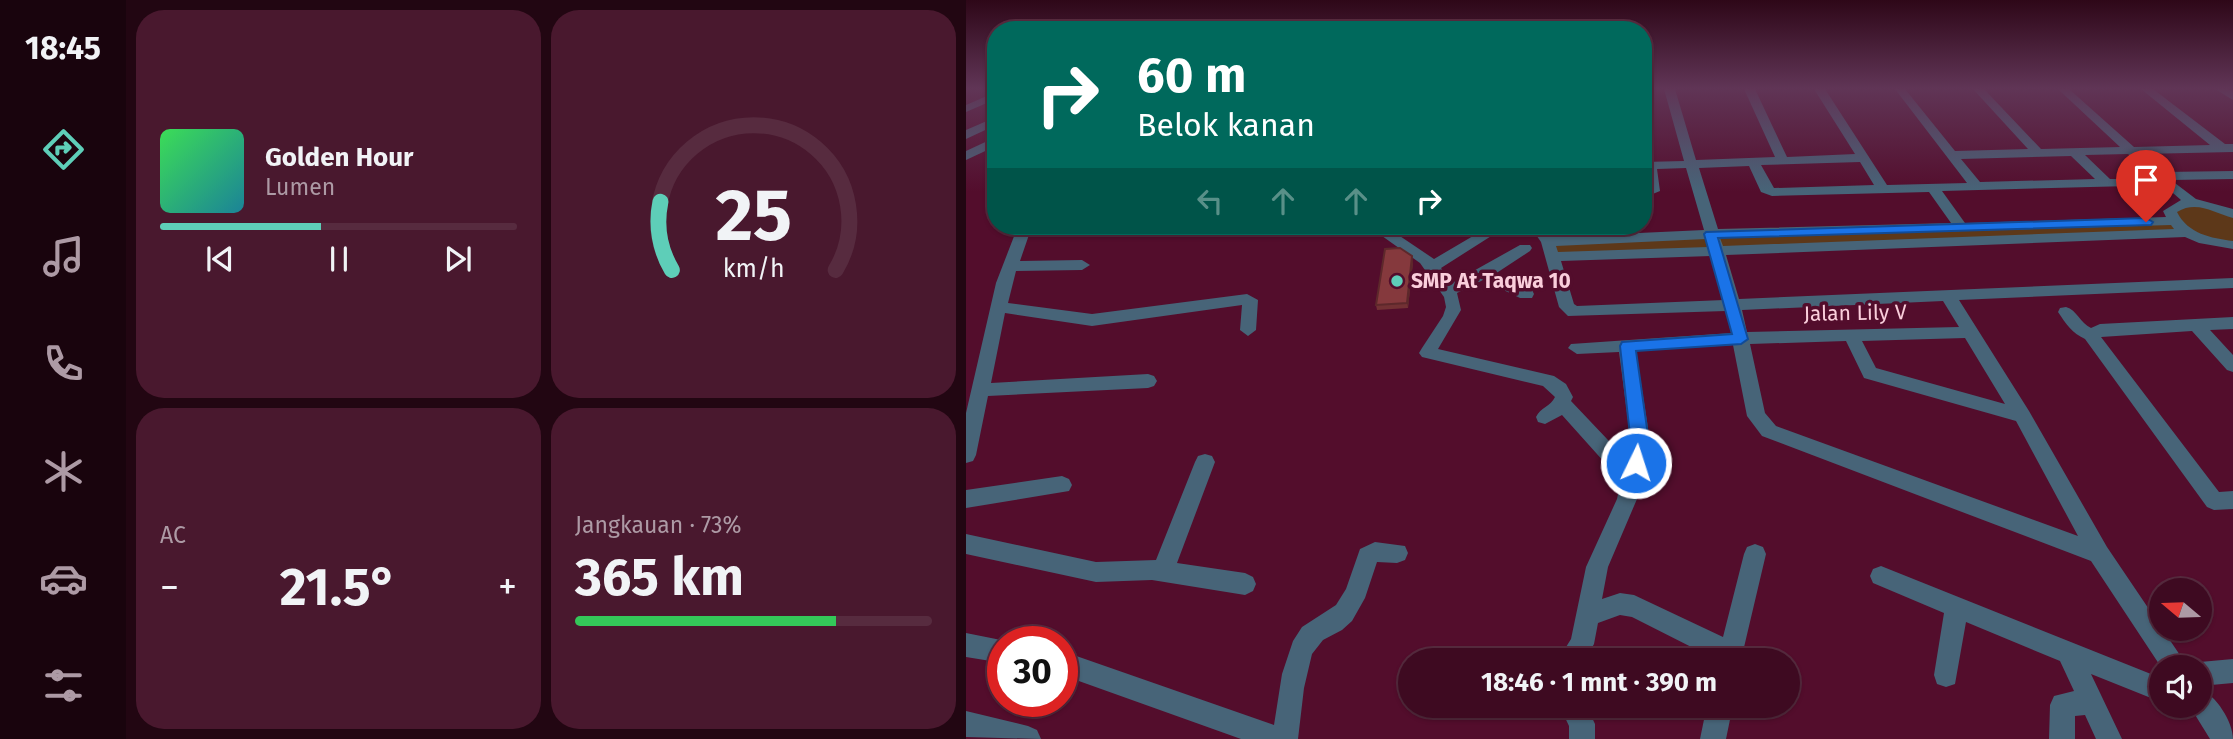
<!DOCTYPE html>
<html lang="id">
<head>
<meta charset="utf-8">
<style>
  :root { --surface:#3e0a21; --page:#49182e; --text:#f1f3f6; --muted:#ad9aa5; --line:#572b3f; --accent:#5eceb8 }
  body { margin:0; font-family:"Fira Sans",sans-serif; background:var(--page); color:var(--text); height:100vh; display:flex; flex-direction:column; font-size:26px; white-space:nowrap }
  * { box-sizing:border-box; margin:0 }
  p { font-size:23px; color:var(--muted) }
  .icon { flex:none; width:38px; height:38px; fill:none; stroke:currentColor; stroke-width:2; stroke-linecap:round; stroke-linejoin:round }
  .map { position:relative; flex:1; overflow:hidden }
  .side { display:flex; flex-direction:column; gap:10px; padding:10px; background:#220612; width:840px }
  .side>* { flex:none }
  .banner { position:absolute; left:21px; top:21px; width:665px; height:214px; border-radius:28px; box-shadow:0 2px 5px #0004,0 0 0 2px var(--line); background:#00695c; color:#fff; overflow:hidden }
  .needle { width:46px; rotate:289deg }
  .tools { position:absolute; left:1183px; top:578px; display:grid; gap:14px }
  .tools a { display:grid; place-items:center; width:63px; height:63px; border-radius:50%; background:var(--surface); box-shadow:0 2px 5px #0004,0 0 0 2px var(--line); font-size:35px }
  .speed { position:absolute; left:21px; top:626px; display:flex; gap:14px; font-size:35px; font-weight:700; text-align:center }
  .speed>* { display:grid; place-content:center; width:91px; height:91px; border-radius:50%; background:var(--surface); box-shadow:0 2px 5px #0004,0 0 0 2px var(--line); line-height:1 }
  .speed .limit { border:10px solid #d22; background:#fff; color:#111 }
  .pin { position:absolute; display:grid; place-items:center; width:60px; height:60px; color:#fff; margin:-72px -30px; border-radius:50% 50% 50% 0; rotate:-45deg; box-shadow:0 0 7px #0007 }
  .pin .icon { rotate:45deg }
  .me { position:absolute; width:77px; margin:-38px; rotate:4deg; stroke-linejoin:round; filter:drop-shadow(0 0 5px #0008) }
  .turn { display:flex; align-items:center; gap:24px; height:147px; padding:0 35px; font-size:32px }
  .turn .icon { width:91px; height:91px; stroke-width:2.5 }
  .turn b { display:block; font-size:49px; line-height:60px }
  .lanes { display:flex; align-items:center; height:66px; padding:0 35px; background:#0003; justify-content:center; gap:35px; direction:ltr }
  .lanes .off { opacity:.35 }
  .big { font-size:52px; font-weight:700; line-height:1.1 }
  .side .widget { flex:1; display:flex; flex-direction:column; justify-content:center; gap:10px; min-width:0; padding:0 24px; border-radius:28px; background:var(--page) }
  .side .dial { align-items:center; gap:0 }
  .dial svg { height:182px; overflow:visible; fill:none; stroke:var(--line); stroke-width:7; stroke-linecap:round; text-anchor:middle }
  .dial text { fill:var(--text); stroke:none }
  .song { display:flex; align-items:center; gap:21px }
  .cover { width:84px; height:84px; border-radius:10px; background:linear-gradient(135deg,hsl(130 70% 55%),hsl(190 70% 35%)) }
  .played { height:7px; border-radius:4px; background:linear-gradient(90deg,var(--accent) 45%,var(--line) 45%) }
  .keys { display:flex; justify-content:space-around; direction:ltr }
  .heat { display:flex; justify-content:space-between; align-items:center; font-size:38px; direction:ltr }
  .charge { height:10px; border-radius:5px; background:linear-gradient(90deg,#34c759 73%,var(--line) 0) }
  .side .tiles { flex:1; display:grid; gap:10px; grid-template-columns:repeat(2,1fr) }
  .trip { position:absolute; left:432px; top:648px; width:402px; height:70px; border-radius:35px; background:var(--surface); box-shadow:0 2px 5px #0004,0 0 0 2px var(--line); font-weight:700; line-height:70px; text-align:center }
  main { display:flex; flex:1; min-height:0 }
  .menu { display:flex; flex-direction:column; width:126px; justify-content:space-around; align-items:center; background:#19040d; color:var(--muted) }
  .menu .icon { width:49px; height:49px }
  .menu .on { color:var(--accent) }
  .menu b { font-size:32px; color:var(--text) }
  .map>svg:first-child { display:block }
</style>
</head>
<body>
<main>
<nav class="menu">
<b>18:45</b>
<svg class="icon on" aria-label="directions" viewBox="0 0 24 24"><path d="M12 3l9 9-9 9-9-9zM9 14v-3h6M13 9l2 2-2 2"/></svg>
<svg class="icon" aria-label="music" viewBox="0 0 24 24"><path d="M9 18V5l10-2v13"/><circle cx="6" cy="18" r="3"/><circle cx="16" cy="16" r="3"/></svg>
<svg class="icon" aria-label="phone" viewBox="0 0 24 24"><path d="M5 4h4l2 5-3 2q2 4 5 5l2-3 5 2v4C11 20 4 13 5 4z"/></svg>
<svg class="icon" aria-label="climate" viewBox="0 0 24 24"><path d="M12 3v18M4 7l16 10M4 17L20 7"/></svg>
<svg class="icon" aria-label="car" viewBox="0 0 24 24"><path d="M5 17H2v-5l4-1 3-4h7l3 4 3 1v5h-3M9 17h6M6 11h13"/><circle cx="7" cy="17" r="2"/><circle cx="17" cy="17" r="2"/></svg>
<svg class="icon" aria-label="filters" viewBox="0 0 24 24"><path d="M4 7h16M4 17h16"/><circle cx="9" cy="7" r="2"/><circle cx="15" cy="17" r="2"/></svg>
</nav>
<section class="side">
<div class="tiles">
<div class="widget">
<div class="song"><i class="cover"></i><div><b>Golden Hour</b><p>Lumen</p></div></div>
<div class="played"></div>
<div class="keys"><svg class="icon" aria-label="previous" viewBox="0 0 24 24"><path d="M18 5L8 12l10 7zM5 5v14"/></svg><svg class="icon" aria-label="pause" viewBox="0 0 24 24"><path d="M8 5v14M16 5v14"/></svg><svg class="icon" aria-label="next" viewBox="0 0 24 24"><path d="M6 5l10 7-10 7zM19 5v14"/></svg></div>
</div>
<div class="widget dial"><svg viewBox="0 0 100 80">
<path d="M14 69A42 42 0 1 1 86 69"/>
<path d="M14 69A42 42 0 0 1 9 39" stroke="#5eceb8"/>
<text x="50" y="56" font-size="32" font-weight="700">25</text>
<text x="50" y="72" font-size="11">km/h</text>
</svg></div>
<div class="widget"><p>AC</p>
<div class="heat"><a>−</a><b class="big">21.5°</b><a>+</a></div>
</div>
<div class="widget"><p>Jangkauan · 73%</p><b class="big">365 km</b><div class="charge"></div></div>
</div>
</section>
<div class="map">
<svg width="1267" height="739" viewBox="0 0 1267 739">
  <rect width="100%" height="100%" fill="#530d2c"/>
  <!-- green -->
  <path fill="#5d3819" d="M1211 205 1267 210V245L1222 233 586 257 582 242 1206 221Z"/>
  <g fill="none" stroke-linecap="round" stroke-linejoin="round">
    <!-- minor -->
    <g fill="#476478" fill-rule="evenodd">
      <path d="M698 89H709L730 160 809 157 778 89H789L821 157 889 154 848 89H859L921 185 1001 183 929 89H939L989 151 1062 149 1007 89H1018L1075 149 1154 147 1092 89H1103L1168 147 1244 145 1175 89H1187L1259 144H1267V152L1176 154 1197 172 1267 171V179L1205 180 1230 199 1267 209V218C1248 213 1231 200 1211 212 1222 234 1245 238 1267 241V249L1233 243 1219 237 760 255 773 299 1267 278V288L993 300 1063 411 1141 547 1222 667H1195L1125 561 796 436 781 416 767 345 670 351 682 428 680 459 676 468 671 499 642 567 636 599 654 593 668 595 757 637 778 554 781 547 789 544 797 547 800 554 775 660H751L666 617 654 615 632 623 628 644 619 660H592L605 639 620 567 651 499 656 475 648 473 596 415 579 424 572 422 570 417C574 408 585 406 589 397L577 386 456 357 453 353 456 348 477 316 480 307 478 297 454 263 402 226H419L468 259 524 226H541L475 268 486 283 554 245H564L566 248 564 251 529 274 566 290 568 294 566 298H554L517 280 491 293 495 310 472 349 588 376 600 384 607 397 605 401 660 459 663 428 653 352 611 354 602 348 605 344 765 333 760 311 602 316 593 307 575 242 564 226H578L586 237 738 230 720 168 691 169 694 191 677 198V190L680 189 677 162 718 161ZM1162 154 1215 200 1197 211 1200 217 999 223 976 191 1164 186 1169 185V179H1144L1119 155ZM1105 156 1129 179 1014 182 995 159ZM894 162 908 185 808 188 795 165ZM783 166 795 192 806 196 963 192 985 223 752 229 733 168ZM1205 225 1208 229 757 246 754 238ZM740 239 742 247 592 252 590 246ZM745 256 758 300 611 306 608 304 595 261ZM977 301 993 327 781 332 776 310ZM999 338 1039 404 910 368 896 341ZM880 341 898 378 1050 421 1112 536 810 426 799 413 784 344Z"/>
      <path d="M1249 89H1262L1267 92V100Z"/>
      <path d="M30 92V99L0 112V105Z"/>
      <path d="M30 117V125L0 139V130Z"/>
      <path d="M30 137V146L0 160V151Z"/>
      <path d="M52 226H66L54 261 116 260 124 265 116 270 50 271 42 303 126 314 281 294 292 300 290 330 282 336 274 330 276 305 126 326 39 313 25 383 182 374 188 376 191 381 188 386 182 388 22 396 10 455 7 461 0 463V413L30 283Z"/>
      <path d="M1100 307C1111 310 1114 323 1125 328L1134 324 1267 317V329L1244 330 1267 355V372L1261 370 1226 331 1135 337 1253 492 1267 491V509L1248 510 1241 507 1119 339C1106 333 1100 324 1092 312L1094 308Z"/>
      <path d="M239 454 246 456 249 462 211 563 279 573 287 577 290 584 287 591 279 595 186 580 130 582 0 554V534L130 562 190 560 229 462 232 456Z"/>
      <path d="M96 476 103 479 106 485 103 491 0 508V490Z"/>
      <path d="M409 542 439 546 442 553 439 560 431 563 411 562 399 598 386 621 376 630 357 640 346 654 338 688 332 739H275L96 675V651L308 725 316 674 327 641 336 627 370 605 380 589 394 549Z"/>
      <path d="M915 566 1195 678V702L1125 674 1156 739H1130L1119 715 1109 716V739H1083L1084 705 1088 696 1108 691 1094 661 1000 622 989 684 980 687 971 684 968 675 978 613 907 583 904 576 907 569Z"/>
      <path d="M0 633 45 642H37V663L0 657Z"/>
      <path d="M1267 659V683L1234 686V667L1225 665 1234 662Z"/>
      <path d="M1234 689C1250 695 1267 722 1267 739H1244L1223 705H1234Z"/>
      <path d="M593 705H620L629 724V739H603V726Z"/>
      <path d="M741 705H767L760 739H734Z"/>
      <path d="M0 711 62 726 71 730 75 739 0 737Z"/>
    </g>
  </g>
  <!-- wall -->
  <path fill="#723134" d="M447 262 442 308 411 310 410 305Z"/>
  <!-- shaded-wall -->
  <path fill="#5d282b" d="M446 256 447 262 442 308 441 303Z"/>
  <!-- building -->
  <path fill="#85393d" stroke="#5d282b" stroke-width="2" d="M434 248 446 256 441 303 410 305 419 249Z"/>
  <!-- sky -->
  <linearGradient id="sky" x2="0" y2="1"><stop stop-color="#2e0718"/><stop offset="0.46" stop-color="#603556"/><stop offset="1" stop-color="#603556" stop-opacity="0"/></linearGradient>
  <rect width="1267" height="192" fill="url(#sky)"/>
  <!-- route -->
  <path fill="#1a73e8" stroke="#114b97" stroke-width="2" d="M1180 218 1187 222 1185 225 752 238 782 339 775 344 670 351 682 435 676 468 670 471 664 468 661 463 664 435 654 346 656 342 766 334 738 234 740 232Z"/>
  <!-- markers -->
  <circle fill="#5eceb8" stroke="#530d2c" stroke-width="2.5" cx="431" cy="281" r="7"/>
  <g text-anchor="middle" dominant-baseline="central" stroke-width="7" stroke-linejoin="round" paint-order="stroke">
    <!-- poi labels -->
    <g font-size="21" font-weight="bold" fill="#facedb" stroke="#530d2c" text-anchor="start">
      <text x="445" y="281">SMP At Taqwa 10</text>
    </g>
    <!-- street labels -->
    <g font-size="21" fill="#facedb" stroke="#530d2c">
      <text transform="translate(889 313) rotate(-1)">Jalan Lily V</text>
    </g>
  </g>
</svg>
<div class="tools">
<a><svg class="needle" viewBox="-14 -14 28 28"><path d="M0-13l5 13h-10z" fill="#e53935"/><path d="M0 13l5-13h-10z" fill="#ad9aa5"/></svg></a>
<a><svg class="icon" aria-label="sound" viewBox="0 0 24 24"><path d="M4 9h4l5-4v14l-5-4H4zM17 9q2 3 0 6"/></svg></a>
</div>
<div class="speed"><div class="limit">30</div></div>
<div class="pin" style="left:1180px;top:222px;background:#d93025"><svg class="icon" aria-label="arrive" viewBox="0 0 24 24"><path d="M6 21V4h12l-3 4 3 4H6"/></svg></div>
<svg class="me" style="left:670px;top:463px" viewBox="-20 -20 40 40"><circle r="17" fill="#1a73e8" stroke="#fff" stroke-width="3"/><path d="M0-11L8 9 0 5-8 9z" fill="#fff"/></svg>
<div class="trip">18:46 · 1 mnt · 390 m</div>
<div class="banner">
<div class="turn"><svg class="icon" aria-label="right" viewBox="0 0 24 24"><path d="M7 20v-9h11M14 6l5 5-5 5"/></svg><div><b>60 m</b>Belok kanan</div></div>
<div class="lanes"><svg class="icon off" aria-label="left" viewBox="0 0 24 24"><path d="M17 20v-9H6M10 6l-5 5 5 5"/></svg><svg class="icon off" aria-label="ahead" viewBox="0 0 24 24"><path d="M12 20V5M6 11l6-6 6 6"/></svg><svg class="icon off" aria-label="ahead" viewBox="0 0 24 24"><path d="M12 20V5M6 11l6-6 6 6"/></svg><svg class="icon" aria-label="right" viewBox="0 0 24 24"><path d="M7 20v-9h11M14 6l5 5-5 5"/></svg></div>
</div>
</div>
</main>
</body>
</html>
